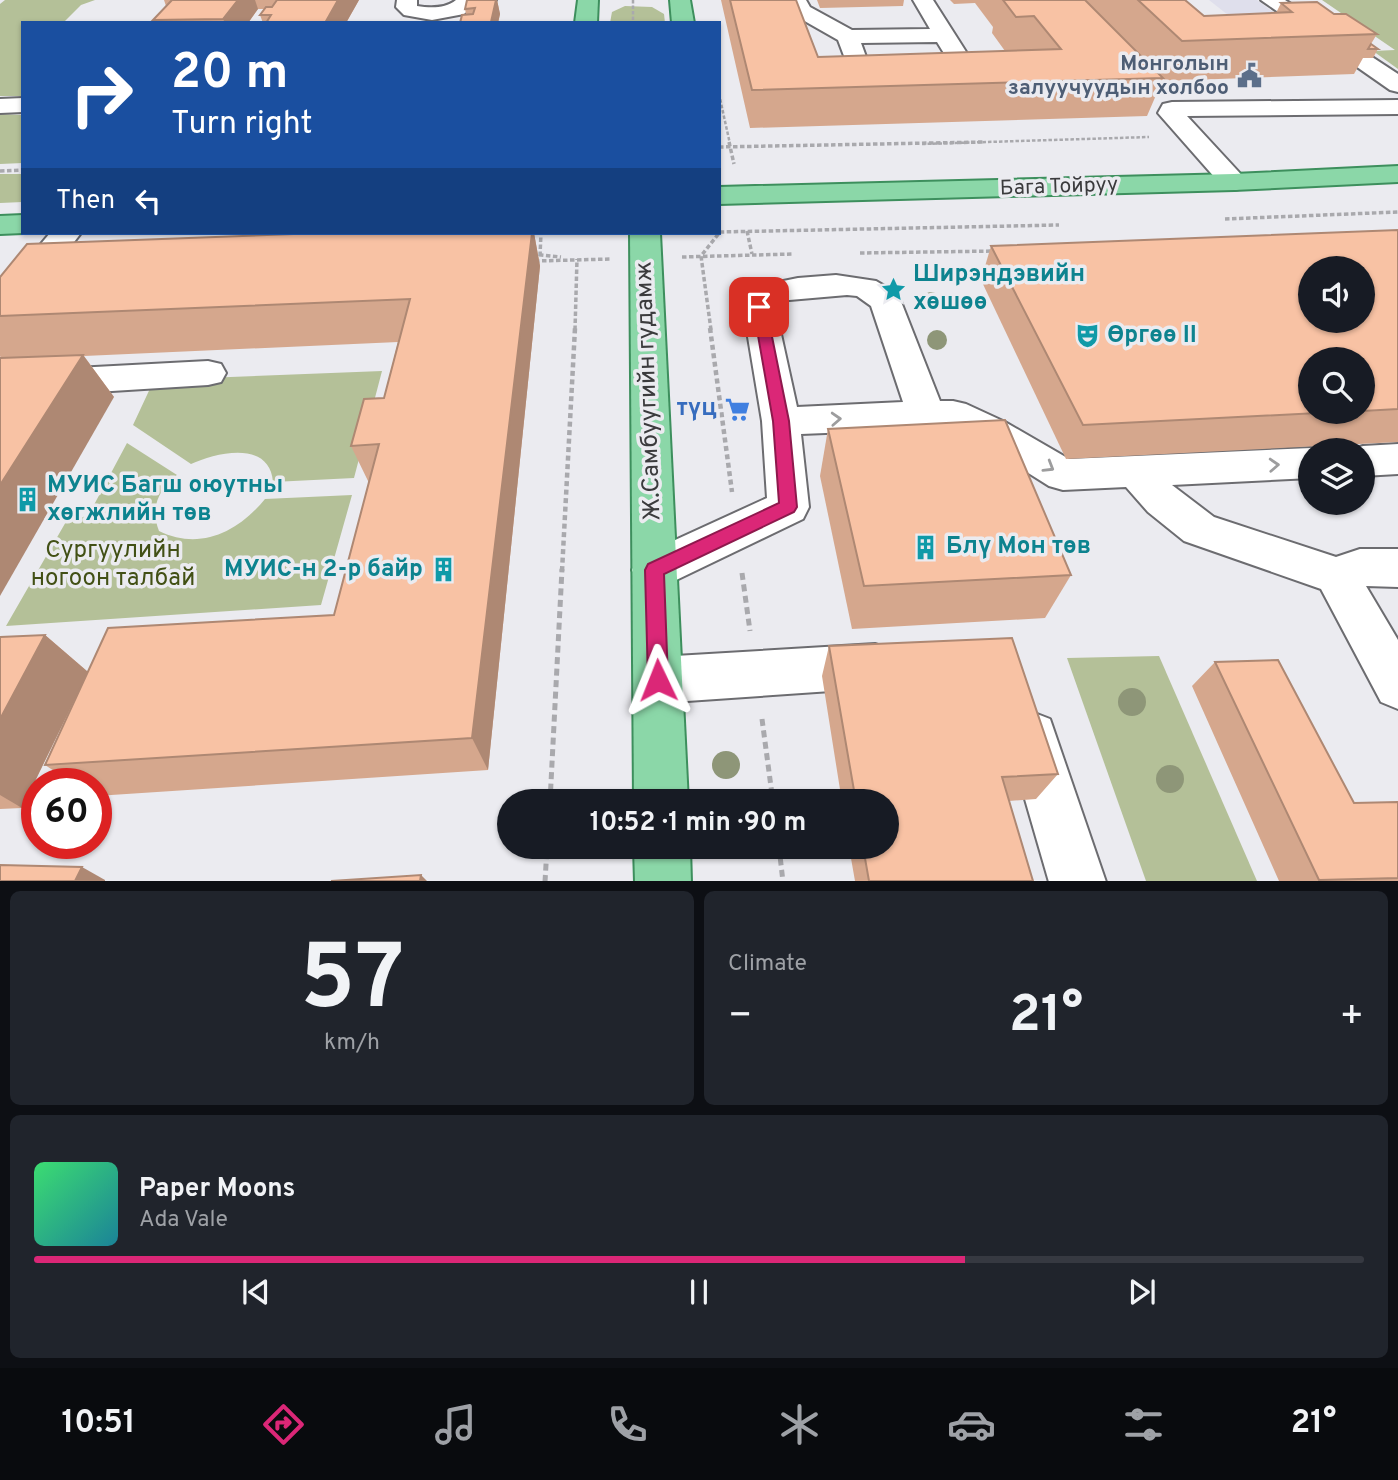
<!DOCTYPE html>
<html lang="en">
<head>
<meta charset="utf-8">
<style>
  :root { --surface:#171b24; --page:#20242c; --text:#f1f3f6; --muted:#9ea1a6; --line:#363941; --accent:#db2777 }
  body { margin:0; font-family:Overpass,sans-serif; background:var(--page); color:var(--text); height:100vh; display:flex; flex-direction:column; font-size:26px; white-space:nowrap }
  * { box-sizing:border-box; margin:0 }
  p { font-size:23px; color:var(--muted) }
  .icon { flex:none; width:38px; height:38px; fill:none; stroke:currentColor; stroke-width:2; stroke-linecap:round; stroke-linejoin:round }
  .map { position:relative; height:881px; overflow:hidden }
  .side { display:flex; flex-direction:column; gap:10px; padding:10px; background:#0d0f14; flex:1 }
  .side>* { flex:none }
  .top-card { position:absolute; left:21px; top:21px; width:700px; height:214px; border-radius:0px; box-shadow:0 2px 5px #0004; background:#1a4fa0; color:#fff; overflow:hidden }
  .fabs { position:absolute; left:1298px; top:256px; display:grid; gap:14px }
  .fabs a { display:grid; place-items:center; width:77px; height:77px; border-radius:50%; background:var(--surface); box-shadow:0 2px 5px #0004; font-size:35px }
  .speed { position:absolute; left:21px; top:768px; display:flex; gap:14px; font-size:35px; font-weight:700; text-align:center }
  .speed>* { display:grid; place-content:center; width:91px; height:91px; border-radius:50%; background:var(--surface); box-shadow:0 2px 5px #0004; line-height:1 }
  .speed .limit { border:10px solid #d22; background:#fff; color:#111 }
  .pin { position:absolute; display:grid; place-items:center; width:60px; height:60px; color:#fff; margin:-30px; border-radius:14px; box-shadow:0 4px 10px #0006 }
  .me { position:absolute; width:77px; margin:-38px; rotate:358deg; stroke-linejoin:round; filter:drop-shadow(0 0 5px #0008) }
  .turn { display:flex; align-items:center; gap:24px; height:147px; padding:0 35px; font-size:32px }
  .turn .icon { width:91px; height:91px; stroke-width:2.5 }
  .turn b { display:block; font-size:49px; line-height:60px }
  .then { display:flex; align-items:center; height:66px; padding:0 35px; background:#0003; gap:14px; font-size:26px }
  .big { font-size:52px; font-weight:700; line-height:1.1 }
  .side .card { flex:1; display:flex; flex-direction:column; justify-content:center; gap:10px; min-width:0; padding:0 24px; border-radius:10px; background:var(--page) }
  .side .dial { align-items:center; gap:0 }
  .dial b { font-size:91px; line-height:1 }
  .song { display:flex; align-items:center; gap:21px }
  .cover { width:84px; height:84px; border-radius:10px; background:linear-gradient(135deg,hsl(140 70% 55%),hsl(190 70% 35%)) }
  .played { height:7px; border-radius:4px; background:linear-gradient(90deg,var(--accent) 70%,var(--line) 70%) }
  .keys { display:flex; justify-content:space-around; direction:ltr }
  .heat { display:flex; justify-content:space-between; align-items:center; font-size:38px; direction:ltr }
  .side .tiles { flex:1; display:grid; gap:10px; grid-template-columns:1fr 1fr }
  .card:last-child { grid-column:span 2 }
  .trip { position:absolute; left:497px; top:789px; width:402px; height:70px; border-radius:35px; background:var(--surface); box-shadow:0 2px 5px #0004; font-weight:700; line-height:70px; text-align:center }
  .dock { display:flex; height:112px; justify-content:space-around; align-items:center; background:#090b0e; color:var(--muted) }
  .dock .icon { width:49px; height:49px }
  .dock .selected { color:var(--accent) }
  .dock b { font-size:32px; color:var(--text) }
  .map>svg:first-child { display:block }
</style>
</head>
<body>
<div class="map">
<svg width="1398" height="882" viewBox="0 0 1398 882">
  <rect width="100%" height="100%" fill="#ebebf0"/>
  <!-- built -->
  <path fill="#dfdfec" d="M1209 0H1257L1312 41 1262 42Z"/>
  <!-- green -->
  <g fill="#b4c098">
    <path d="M5 0H95L81 5 63 23H23V96H0V4Z"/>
    <path d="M1322 0H1398V69L1373 51 1395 50Z"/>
    <path d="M625 6 652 7 664 14 665 23H610L612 12Z"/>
    <path d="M0 114 23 115V163L0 164Z"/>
    <path d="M0 174H23V202L0 203Z"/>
    <path d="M382 371 354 478 273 482C270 440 217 452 191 464L133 425 154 380Z"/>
    <path d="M127 443 177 475C158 490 150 508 159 531 200 551 238 532 265 499L352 495 321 605 6 626 67 520 88 516Z"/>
    <path d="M1159 656 1257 881H1146L1067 658Z"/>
  </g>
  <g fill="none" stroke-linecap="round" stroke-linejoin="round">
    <defs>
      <g id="minor">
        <path d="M397 0H417V6C430 8 445 9 456 0H496L493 4 473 6 464 14 432 20 404 15 396 7Z"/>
        <path d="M786 0H806L810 7 852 30 930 29 913 0H933L977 69 973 74 965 76 860 79 852 77 838 40 794 15ZM937 42 950 63 869 65 861 43Z"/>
        <path d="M1261 0H1285L1398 74V92L1390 90Z"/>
        <path d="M23 98V112L0 113V99Z"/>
        <path d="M1398 100V114L1187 116 1248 182 1244 188 1234 190 1224 188 1158 113 1163 104 1172 102Z"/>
        <path d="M50 233H81L12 323 0 326V293Z"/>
        <path d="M836 275 876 281 898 294 940 401H953L966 404 1005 422 1069 459 1311 448 1317 450H1311V478L1172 485 1214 517 1336 557 1360 549H1398V587L1366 586 1398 640V709L1381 702 1321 589 1184 541 1148 512 1126 487 1063 490 1049 486 979 442 949 428 801 434 809 507 803 519 670 583 654 589 638 583 632 570 638 557 767 498 762 421 743 307 753 287 798 278ZM847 295 857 296 871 306 903 402 797 407 775 307 778 301Z"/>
        <path d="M208 361 221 364 226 373 221 382 208 385 0 398V372Z"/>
        <path d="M1398 444V474L1363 476V450H1351L1363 446Z"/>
        <path d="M875 644 892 650 899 666 892 682 875 688 658 703 641 696 634 680 641 664 658 657Z"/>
        <path d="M1032 712 1050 719 1106 882H1049L1007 737 1014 719Z"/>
      </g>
      <g id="major">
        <path d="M578 0H598L597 23H575Z"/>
        <path d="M670 0H690L694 23H672Z"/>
        <path d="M1398 166V182L1234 190 719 204V187L1234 174Z"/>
        <path d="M23 215V233L0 234V216Z"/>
        <path d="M630 233H660L688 802H634Z"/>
        <path d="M634 847H690L691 882H635Z"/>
      </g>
    </defs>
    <!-- minor casing -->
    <use href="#minor" stroke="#6c6c70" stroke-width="4"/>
    <!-- major casing -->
    <use href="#major" stroke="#3d8f5d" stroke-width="4"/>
    <!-- path-far3 -->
    <g stroke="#a9a9ad" stroke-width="2.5" stroke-dasharray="3.5 2" stroke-linecap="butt">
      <path d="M633 0V23"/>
      <path d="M719 94 730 144"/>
      <path d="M922 144 1149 137"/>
    </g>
    <!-- path-far2 -->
    <g stroke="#a9a9ad" stroke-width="3.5" stroke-dasharray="4.5 2.5" stroke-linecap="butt">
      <path d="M729 142 734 164"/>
      <path d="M719 147 984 142"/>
      <path d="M0 171 23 170"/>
      <path d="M1225 219 1398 212"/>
      <path d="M747 231 752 254"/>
      <path d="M860 253 995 251"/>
      <path d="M532 254 561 257"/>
      <path d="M540 256 541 233"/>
      <path d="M682 257 792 254"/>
      <path d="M535 261 610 259"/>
      <path d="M575 330 577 259"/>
      <path d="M711 330 701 256 720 232 1059 225"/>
    </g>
    <!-- path-far1 -->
    <g stroke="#a9a9ad" stroke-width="4.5" stroke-dasharray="5 3.5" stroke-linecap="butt">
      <path d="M710 328 732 492"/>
      <path d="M562 571 575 328"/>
    </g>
    <!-- path -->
    <g stroke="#a9a9ad" stroke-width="5" stroke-dasharray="7 4.5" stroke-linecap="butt">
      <path d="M742 573 750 631"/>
      <path d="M762 719 773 802"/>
      <path d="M550 802 562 569"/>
      <path d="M779 847 783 882"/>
      <path d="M545 882 547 847"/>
    </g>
    <!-- minor -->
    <use href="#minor" fill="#fff" fill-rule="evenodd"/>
    <!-- major -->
    <use href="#major" fill="#8bd7a8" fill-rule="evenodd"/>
  </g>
  <!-- trees -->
  <g fill="#8e9678">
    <circle cx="931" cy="301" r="9"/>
    <circle cx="937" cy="340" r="10"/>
    <circle cx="1132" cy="702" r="14"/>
    <circle cx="726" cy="765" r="14"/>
    <circle cx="1170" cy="779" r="14"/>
  </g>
  <!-- wall -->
  <g fill="#d5a78d">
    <path d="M164 0H359L346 23H263L260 15 265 9H258L248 23H154L153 20 166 6Z"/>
    <path d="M467 0H497L500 14 498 23H460L466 14 465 9Z"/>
    <path d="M721 0H796L818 57 1005 51 992 33 993 27 975 3 954 4 950 0H1185L1204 16 1276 13 1281 3 1334 14 1377 34 1371 44 1378 49 1373 58H1363L1354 74 1165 81 1163 79 1147 116 750 128Z"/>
    <path d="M817 0H904L903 6 820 8Z"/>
    <path d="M1398 230V442L1066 459 981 280 991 246Z"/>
    <path d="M320 233H534L540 266 488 770 96 796V784H74L45 765 334 615 369 483 351 446 384 398 398 342 84 356 114 397 1 358 0 356V277Z"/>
    <path d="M828 429 1071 575 1045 618 852 629 820 476Z"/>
    <path d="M45 635 88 672 22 808 0 809V637Z"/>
    <path d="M829 646 1058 774 1036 799 1009 801 1033 881H855L849 847H887V802H842L822 676Z"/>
    <path d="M1215 662 1354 803 1398 802V881H1279L1192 686Z"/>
  </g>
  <!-- shaded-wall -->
  <g fill="#ae8873">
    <path d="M238 0H255L258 9 248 23H225L223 19Z"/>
    <path d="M338 0H359L346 23H325Z"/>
    <path d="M496 0H497L500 14 498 23H491Z"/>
    <path d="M532 233H534L540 266 488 770 472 738Z"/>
    <path d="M83 355 114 397 0 596V485Z"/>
    <path d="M45 635 88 672 22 808 0 795V719Z"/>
    <path d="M82 867 105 880V881H75Z"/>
    <path d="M421 875 427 881H420Z"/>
  </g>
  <!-- building -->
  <g fill="#f8c2a4" stroke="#ae8873" stroke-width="2" fill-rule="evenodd">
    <path d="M172 0H238L223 19 153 20Z"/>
    <path d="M277 0H338L325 23H266L271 15H260L266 7H272Z"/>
    <path d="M467 0H496L491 22 460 23 462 15 473 14 475 8 465 9Z"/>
    <path d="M730 0H796L818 57 1061 49 1034 16 1016 17 1003 0H1085L1163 78 752 90Z"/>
    <path d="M1138 0H1185L1204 16 1292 12 1281 3 1317 2 1334 14H1346L1377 34 1182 41Z"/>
    <path d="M1371 44 1378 49H1368Z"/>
    <path d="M1398 230V409L1363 411V359H1311V411H1356L1083 425 991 246ZM1311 268H1363V320H1311Z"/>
    <path d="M320 233H532L472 738 45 765 108 628 334 615 379 444 351 446 364 399 384 398 410 299 0 316V277L27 244Z"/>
    <path d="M83 355 0 485V358Z"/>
    <path d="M1005 420 1071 575 864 586 828 429Z"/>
    <path d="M45 635 0 719V637Z"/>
    <path d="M1012 638 1058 774 1002 777 1033 881H869L863 847H887V802H856L829 646Z"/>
    <path d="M1278 660 1354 803 1398 802V878L1319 880 1215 662Z"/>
    <path d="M0 865 82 867 75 881H0Z"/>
    <path d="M421 875 420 881H331Z"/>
  </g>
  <!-- one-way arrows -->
  <defs><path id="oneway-chevron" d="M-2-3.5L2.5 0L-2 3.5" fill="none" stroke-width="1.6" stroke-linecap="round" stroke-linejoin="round" transform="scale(1.75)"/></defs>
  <g stroke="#9d9d9e">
    <use href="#oneway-chevron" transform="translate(836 419) rotate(-3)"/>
    <use href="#oneway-chevron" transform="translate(1274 465) rotate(-3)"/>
    <use href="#oneway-chevron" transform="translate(1049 467) rotate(31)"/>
  </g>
  <!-- route -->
  <path fill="#db2777" stroke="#8e194d" stroke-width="2" d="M759 303 766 307 789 421 797 507 794 512 664 574 668 680 665 686 658 689 651 686 648 680 645 570 648 564 779 503 773 421 753 307Z"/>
  <!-- icons -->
  <defs>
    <symbol id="civic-bare" viewBox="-9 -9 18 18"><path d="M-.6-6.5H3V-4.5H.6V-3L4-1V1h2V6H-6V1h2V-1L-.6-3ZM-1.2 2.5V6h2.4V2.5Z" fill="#5c6f8a" stroke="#ebebf0" stroke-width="2.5" paint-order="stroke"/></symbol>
    <symbol id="sight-bare" viewBox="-9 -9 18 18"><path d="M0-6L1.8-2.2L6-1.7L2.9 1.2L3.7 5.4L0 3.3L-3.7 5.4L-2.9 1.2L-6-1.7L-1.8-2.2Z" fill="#0f9aa8" stroke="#ebebf0" stroke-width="2.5" paint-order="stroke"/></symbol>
    <symbol id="theatre-bare" viewBox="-9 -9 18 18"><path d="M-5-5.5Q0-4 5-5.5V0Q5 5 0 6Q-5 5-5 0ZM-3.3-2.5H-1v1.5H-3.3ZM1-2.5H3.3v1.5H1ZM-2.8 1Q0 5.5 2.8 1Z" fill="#0f9aa8" stroke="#ebebf0" stroke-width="2.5" paint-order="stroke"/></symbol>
    <symbol id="supermarket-bare" viewBox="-9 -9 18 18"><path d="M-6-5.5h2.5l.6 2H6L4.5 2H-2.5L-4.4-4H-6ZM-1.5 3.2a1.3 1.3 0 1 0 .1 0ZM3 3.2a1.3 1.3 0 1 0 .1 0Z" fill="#3f7fe0" stroke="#ebebf0" stroke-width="2.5" paint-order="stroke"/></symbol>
    <symbol id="building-bare" viewBox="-9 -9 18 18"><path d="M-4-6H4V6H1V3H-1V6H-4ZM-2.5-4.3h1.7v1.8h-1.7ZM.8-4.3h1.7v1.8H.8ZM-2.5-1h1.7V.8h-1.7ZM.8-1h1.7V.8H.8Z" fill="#0f9aa8" stroke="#ebebf0" stroke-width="2.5" paint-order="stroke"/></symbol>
  </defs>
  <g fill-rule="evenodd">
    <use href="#civic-bare" x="1232" y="58" width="35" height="35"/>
    <use href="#sight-bare" x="876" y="272" width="35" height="35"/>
    <use href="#theatre-bare" x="1070" y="318" width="35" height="35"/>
    <use href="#supermarket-bare" x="720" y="392" width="35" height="35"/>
    <use href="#building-bare" x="10" y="482" width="35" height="35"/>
    <use href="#building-bare" x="908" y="530" width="35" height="35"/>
    <use href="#building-bare" x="426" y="552" width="35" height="35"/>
  </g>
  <g text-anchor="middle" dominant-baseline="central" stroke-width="7" stroke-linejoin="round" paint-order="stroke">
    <!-- far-service labels -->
    <g font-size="21" font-weight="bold" fill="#4e5e75" stroke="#ebebf0" text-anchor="end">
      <text x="1229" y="64">Монголын<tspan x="1229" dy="24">залуучуудын холбоо</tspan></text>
    </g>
    <!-- far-street labels -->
    <g font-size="21" fill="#3b3b3d" stroke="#ebebf0">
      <text transform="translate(1059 187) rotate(-2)">Бага Тойруу</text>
    </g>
    <!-- culture labels -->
    <g font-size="24" font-weight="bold" fill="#0d838f" stroke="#ebebf0" text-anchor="start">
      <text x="913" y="275">Ширэндэвийн<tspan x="913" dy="28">хөшөө</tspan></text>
      <text x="1107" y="336">Өргөө II</text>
      <text x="47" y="486">МУИС Багш оюутны<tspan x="47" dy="28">хөгжлийн төв</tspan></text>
      <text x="946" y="547">Блү Мон төв</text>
      <text x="423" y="570" text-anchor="end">МУИС-н 2-р байр</text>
    </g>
    <!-- street labels -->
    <g font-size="24" fill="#3b3b3d" stroke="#ebebf0">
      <text transform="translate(649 391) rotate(-92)">Ж.Самбуугийн гудамж</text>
    </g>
    <!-- shop labels -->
    <g font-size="24" font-weight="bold" fill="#366cbe" stroke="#ebebf0" text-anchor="end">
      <text x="717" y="409">түц</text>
    </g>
    <!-- park labels -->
    <g font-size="24" fill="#425015" stroke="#ebebf0">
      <text x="113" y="551">Сургуулийн<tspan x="113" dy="28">ногоон талбай</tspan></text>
    </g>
  </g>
</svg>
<div class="fabs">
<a><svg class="icon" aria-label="sound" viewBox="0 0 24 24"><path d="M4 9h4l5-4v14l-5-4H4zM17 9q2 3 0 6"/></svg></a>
<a><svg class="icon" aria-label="search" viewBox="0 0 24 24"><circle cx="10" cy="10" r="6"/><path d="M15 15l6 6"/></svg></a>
<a><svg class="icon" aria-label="layers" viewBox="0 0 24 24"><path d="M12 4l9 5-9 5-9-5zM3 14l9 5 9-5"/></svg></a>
</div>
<div class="speed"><div class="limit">60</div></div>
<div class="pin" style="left:759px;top:307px;background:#d93025"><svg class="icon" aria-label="arrive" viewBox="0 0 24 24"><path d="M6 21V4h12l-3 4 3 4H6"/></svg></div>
<svg class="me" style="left:658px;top:680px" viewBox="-20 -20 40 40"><path d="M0-17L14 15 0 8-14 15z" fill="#db2777" stroke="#fff" stroke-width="4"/></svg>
<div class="trip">10:52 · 1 min · 90 m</div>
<div class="top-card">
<div class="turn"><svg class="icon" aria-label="right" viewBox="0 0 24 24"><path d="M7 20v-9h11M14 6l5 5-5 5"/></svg><div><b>20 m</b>Turn right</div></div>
<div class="then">Then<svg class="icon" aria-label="left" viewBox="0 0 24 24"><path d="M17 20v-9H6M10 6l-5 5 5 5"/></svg></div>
</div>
</div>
<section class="side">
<div class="tiles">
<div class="card dial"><b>57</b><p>km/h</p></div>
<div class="card"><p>Climate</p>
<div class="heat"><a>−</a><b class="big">21°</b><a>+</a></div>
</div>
<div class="card">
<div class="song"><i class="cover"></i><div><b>Paper Moons</b><p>Ada Vale</p></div></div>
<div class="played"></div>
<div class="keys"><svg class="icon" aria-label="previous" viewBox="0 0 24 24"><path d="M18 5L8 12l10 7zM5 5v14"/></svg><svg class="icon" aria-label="pause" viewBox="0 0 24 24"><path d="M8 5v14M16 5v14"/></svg><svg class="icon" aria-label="next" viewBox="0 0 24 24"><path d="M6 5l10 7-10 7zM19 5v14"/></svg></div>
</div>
</div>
</section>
<nav class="dock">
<b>10:51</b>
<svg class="icon selected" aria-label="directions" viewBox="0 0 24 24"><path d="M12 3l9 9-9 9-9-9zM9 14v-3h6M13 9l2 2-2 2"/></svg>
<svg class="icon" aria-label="music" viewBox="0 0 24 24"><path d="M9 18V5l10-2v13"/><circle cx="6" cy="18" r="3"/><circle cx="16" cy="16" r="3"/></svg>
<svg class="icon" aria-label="phone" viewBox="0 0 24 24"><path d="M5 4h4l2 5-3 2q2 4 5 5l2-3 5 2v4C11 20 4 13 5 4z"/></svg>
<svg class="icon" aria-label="climate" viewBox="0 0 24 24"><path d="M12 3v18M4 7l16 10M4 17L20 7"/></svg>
<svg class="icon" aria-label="car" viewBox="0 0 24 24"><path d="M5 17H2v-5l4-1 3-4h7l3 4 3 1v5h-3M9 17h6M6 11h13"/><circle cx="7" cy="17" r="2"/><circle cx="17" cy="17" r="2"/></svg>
<svg class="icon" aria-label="filters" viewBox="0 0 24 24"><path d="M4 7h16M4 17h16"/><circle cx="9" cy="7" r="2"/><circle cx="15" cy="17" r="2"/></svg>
<b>21°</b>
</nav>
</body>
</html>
